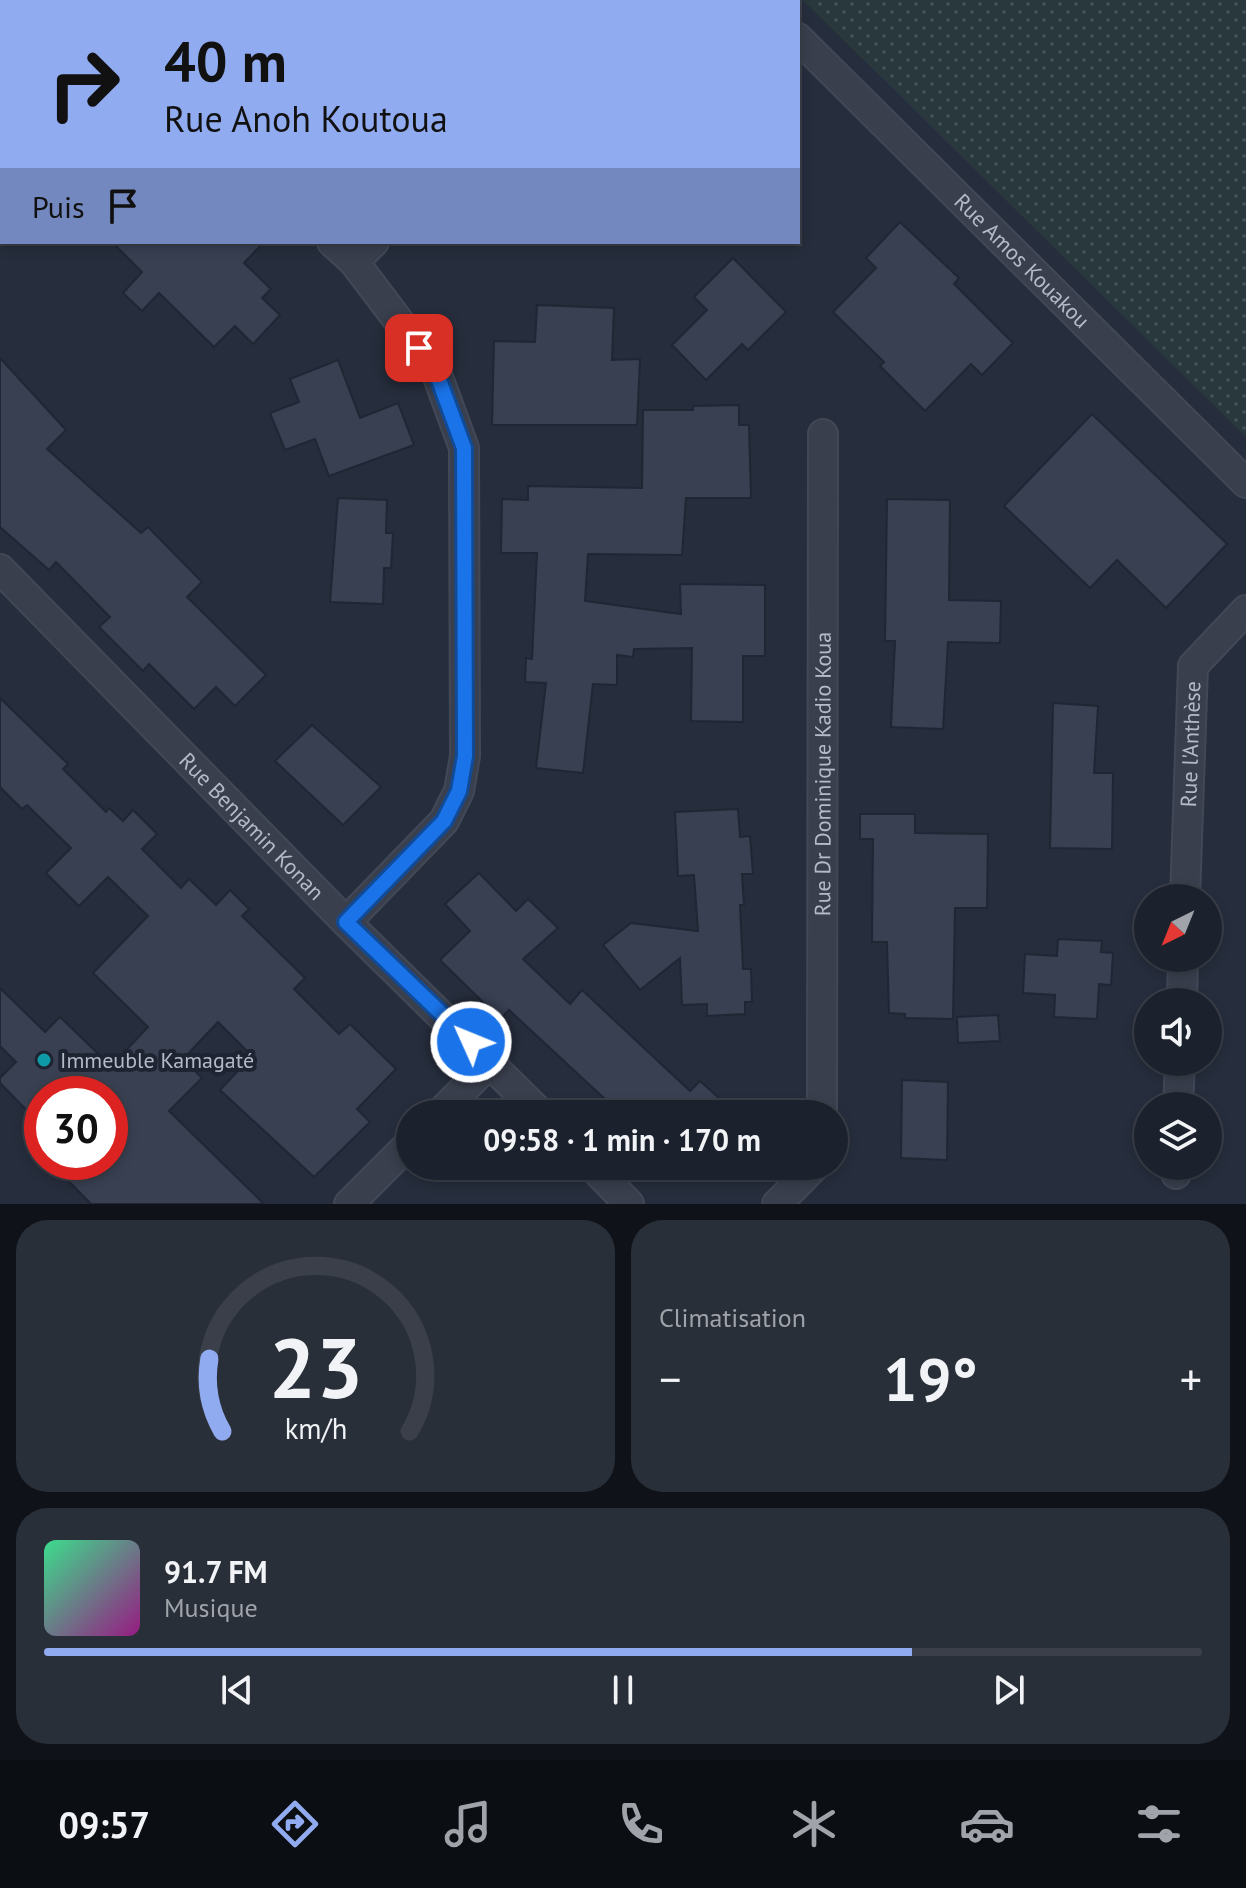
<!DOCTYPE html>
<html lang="fr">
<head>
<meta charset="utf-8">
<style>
  :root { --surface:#1c222d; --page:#292f39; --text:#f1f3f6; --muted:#a0a4aa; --line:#3a3f49; --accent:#91abf1 }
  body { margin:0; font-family:"PT Sans",sans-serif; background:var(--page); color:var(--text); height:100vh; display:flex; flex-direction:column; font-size:30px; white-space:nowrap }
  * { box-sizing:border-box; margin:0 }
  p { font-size:26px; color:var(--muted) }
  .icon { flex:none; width:44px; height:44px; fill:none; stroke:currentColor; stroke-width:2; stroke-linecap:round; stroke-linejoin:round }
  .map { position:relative; height:1204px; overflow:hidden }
  .details { display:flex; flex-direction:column; gap:16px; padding:16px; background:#0f1319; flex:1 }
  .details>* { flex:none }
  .top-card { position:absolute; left:0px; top:0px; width:800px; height:244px; box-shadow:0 4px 12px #0003,0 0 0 2px var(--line); background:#91abf1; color:#111; overflow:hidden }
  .needle { width:52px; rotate:223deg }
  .controls { position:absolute; left:1134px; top:884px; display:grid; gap:16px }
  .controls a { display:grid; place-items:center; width:88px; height:88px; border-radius:50%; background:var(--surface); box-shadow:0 4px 12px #0003,0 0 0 2px var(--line); font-size:40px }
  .speed { position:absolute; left:24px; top:1076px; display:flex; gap:16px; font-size:40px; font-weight:700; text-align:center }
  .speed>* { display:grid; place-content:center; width:104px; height:104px; border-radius:50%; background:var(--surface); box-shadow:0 4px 12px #0003,0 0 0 2px var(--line); line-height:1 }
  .speed .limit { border:12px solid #d22; background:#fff; color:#111 }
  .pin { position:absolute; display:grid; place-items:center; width:68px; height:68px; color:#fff; margin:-34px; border-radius:16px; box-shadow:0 4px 12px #0006 }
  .me { position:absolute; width:88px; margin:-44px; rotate:314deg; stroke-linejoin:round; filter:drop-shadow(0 0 6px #0008) }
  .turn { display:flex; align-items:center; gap:28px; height:168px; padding:0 32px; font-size:36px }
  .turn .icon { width:104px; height:104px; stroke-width:2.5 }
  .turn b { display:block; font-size:56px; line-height:68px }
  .then { display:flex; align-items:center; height:76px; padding:0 32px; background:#0003; gap:16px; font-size:30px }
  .big { font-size:60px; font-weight:700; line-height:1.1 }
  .details .widget { flex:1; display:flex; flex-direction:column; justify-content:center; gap:12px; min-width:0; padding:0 28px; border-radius:32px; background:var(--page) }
  .details .dial { align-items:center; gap:0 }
  .dial svg { height:208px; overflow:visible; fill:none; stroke:var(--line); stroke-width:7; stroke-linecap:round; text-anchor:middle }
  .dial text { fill:var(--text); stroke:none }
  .song { display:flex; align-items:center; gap:24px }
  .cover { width:96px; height:96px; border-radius:12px; background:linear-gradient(135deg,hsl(150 70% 55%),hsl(310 70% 35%)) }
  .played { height:8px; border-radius:4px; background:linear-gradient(90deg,var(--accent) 75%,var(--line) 75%) }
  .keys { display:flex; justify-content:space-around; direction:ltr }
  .heat { display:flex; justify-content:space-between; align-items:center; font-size:44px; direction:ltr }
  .details .tiles { flex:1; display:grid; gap:16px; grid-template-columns:1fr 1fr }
  .widget:last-child { grid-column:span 2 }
  .trip { position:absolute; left:396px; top:1100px; width:452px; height:80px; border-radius:40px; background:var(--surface); box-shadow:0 4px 12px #0003,0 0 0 2px var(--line); font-weight:700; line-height:80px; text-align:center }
  .tab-bar { display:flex; height:128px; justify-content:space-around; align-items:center; background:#0b0e12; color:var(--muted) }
  .tab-bar .icon { width:56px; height:56px }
  .tab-bar .active { color:var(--accent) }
  .tab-bar b { font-size:36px; color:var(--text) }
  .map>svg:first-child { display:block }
</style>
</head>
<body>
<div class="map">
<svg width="1246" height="1204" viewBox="0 0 1246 1204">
  <defs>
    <pattern id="grass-dots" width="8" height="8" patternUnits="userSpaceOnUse" patternTransform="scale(2)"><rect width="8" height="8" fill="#28383d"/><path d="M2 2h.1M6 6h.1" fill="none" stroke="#455358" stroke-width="1.8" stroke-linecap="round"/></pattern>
  </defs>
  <rect width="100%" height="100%" fill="#262d3c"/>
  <!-- grass -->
  <path fill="url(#grass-dots)" d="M803 0H1246V437Z"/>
  <!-- building -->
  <g fill="#384052" stroke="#202634" stroke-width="2">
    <path d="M900 222 959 278 954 284 1013 343 982 375 971 364 925 411 880 366 884 362 833 312 876 268 866 258Z"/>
    <path d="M112 242H264L244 263 271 289 262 298 280 315 253 344 235 326 214 347 159 293 142 311 123 293 142 272Z"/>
    <path d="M733 258 786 312 748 350 742 344 706 380 672 345 707 310 694 297Z"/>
    <path d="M537 305 614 308 612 360 640 359 637 425H492L494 341 535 342Z"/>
    <path d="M0 358 66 430 47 449 141 533 148 527 202 582 187 597 266 675 235 706 216 687 194 709 149 664 143 671 99 627 110 617 56 562 49 570 0 527Z"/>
    <path d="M338 360 360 418 398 403 414 445 329 476 315 439 285 450 270 413 299 402 290 379Z"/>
    <path d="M739 405V425H749L751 498H686L682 555 588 554 585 601 681 614 680 584 765 585V656H743V722L691 721 692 648 634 649 633 657 617 655V685L593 684 583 773 536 768 546 683 525 682 526 658 532 659 537 553H501L502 499 528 500V486L642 488 643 410H693V406Z"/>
    <path d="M1092 414 1227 544 1166 608 1117 560 1090 588 1004 506Z"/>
    <path d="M338 498 387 500 386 533H393L391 568H384L383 604 330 602Z"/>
    <path d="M887 499 950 500 949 600 1001 601 1000 643 948 642 943 729 891 727 895 641H885Z"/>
    <path d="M0 698 68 764 63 769 106 812 109 808 123 821 133 810 157 834 142 849 181 888 189 879 216 905 230 890 249 909 242 916 305 978 294 989 339 1034 350 1024 396 1069 357 1109 370 1122 314 1177 220 1090 252 1056 218 1022 183 1059 202 1078 169 1111 264 1204H91L50 1162H110V1094H42V1126L0 1083V1078L16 1062 0 1046V988L45 1032 60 1017 111 1066 148 1027 93 973 148 916 108 877 79 906 46 873 71 848 27 805 22 809 0 787Z"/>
    <path d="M1053 703 1098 706 1094 773H1113L1112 849 1050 848Z"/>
    <path d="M312 725 381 787 343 825 275 761Z"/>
    <path d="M738 809 740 837 750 836 753 874H742L744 905H740L743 969H751L752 1002H745V1014L707 1016V1004L682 1005 680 958 640 990 603 945 631 923 698 931 694 875 678 876 675 812Z"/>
    <path d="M860 814H915V833L988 834 987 908H955L953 1019 905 1018V1014L889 1013 887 942H872L873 839H860Z"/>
    <path d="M479 873 516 911 528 899 558 928 523 959 570 1004 582 990 690 1091 700 1081 737 1114H621L509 1010 500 1019 440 960 470 931 445 904Z"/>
    <path d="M1058 939 1102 941 1101 952 1113 953 1111 985 1099 984 1097 1019 1054 1017 1055 995 1023 993 1025 954 1057 956Z"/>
    <path d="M998 1015 1000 1041 958 1043 957 1017Z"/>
    <path d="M902 1080 948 1082 947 1160 901 1158Z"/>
  </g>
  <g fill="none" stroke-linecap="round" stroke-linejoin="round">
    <defs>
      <g id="minor">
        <path d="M760 0 762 2"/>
        <path d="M619 2 621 0"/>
        <path d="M0 32H2"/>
        <path id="s1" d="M798 38 1246 483"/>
        <path d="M332 242 354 262 435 369 464 448 465 756 459 791 444 821 346 922"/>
        <path d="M354 262 374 242"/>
        <path id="s2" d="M0 569 346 922 541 1114"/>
        <path id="s3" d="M1185 898 1193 666 1246 610"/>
        <path d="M1182 1002 1183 958"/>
        <path d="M1178 1106 1180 1062"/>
        <path d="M439 1114 491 1062"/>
        <path id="s4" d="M822 1114 823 434"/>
        <path d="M592 1166 629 1204"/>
        <path d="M1176 1174V1166"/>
        <path d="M349 1204 410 1143"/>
        <path d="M777 1204 815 1166"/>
      </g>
    </defs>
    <!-- minor casing -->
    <use href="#minor" stroke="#424856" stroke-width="32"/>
    <!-- minor -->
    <use href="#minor" stroke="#393f4d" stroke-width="28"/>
  </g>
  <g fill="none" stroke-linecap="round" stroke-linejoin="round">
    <defs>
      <path id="route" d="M419 348 435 369 464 448 465 756 459 791 444 821 346 922 471 1042"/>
    </defs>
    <!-- route casing -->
    <use href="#route" stroke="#114b97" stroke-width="20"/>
    <!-- route -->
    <use href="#route" stroke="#1a73e8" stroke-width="14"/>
  </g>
  <!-- markers -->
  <circle fill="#0f9aa8" stroke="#1e2432" stroke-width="3" cx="44" cy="1060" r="8"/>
  <g text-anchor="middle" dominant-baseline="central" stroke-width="8" stroke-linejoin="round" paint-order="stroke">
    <!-- street labels -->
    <g font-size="22" fill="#b5bac8" stroke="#1e2432">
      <text stroke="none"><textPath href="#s1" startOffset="316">Rue Amos Kouakou</textPath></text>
      <text stroke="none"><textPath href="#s3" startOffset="154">Rue l'Anthèse</textPath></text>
      <text stroke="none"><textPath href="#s4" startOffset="340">Rue Dr Dominique Kadio Koua</textPath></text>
      <text stroke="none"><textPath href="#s2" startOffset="360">Rue Benjamin Konan</textPath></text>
    </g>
    <!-- poi labels -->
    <g font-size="22" fill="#b5bac8" stroke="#1e2432" text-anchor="start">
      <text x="60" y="1060">Immeuble Kamagaté</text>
    </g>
  </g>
</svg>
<div class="controls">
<a><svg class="needle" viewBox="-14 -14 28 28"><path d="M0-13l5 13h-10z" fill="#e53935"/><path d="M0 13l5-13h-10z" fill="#a0a4aa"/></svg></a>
<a><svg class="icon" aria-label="sound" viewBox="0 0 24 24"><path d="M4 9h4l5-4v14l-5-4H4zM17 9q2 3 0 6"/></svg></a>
<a><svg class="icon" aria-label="layers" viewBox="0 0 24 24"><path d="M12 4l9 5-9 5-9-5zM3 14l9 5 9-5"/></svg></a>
</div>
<div class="speed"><div class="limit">30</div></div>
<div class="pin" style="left:419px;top:348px;background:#d93025"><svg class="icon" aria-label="arrive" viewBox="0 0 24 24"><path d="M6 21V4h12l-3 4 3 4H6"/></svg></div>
<svg class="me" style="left:471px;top:1042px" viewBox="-20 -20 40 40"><circle r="17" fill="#1a73e8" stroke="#fff" stroke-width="3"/><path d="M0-11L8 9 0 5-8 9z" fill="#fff"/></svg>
<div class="trip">09:58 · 1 min · 170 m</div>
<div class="top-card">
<div class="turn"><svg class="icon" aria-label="right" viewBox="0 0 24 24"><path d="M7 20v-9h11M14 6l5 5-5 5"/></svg><div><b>40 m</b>Rue Anoh Koutoua</div></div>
<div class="then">Puis<svg class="icon" aria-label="arrive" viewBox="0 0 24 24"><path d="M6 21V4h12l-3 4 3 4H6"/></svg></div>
</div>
</div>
<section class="details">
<div class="tiles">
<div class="widget dial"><svg viewBox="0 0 100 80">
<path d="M14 69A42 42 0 1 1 86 69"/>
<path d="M14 69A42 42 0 0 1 9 41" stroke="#91abf1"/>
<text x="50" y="56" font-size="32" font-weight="700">23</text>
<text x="50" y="72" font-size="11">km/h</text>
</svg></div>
<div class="widget"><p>Climatisation</p>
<div class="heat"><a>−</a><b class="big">19°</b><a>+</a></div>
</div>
<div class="widget">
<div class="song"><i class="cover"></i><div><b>91.7 FM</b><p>Musique</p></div></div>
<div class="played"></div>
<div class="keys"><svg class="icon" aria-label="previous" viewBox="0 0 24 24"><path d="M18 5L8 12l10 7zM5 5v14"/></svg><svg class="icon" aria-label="pause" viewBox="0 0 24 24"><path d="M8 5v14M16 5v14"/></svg><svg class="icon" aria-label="next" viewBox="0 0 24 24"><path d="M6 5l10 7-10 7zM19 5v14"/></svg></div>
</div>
</div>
</section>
<nav class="tab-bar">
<b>09:57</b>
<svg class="icon active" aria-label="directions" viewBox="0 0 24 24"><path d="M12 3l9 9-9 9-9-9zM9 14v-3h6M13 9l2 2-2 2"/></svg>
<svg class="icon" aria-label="music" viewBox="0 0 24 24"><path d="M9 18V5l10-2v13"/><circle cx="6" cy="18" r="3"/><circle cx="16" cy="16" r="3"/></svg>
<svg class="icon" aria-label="phone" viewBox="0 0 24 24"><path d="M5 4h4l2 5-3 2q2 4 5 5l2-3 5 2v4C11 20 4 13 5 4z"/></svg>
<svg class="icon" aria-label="climate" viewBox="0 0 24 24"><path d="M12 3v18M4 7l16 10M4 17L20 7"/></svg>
<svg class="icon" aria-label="car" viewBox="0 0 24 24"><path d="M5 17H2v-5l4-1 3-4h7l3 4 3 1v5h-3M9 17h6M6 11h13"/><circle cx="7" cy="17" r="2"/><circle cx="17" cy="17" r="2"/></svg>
<svg class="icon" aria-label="filters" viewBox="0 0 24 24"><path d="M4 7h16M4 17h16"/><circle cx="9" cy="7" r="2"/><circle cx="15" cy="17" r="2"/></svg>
</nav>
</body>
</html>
